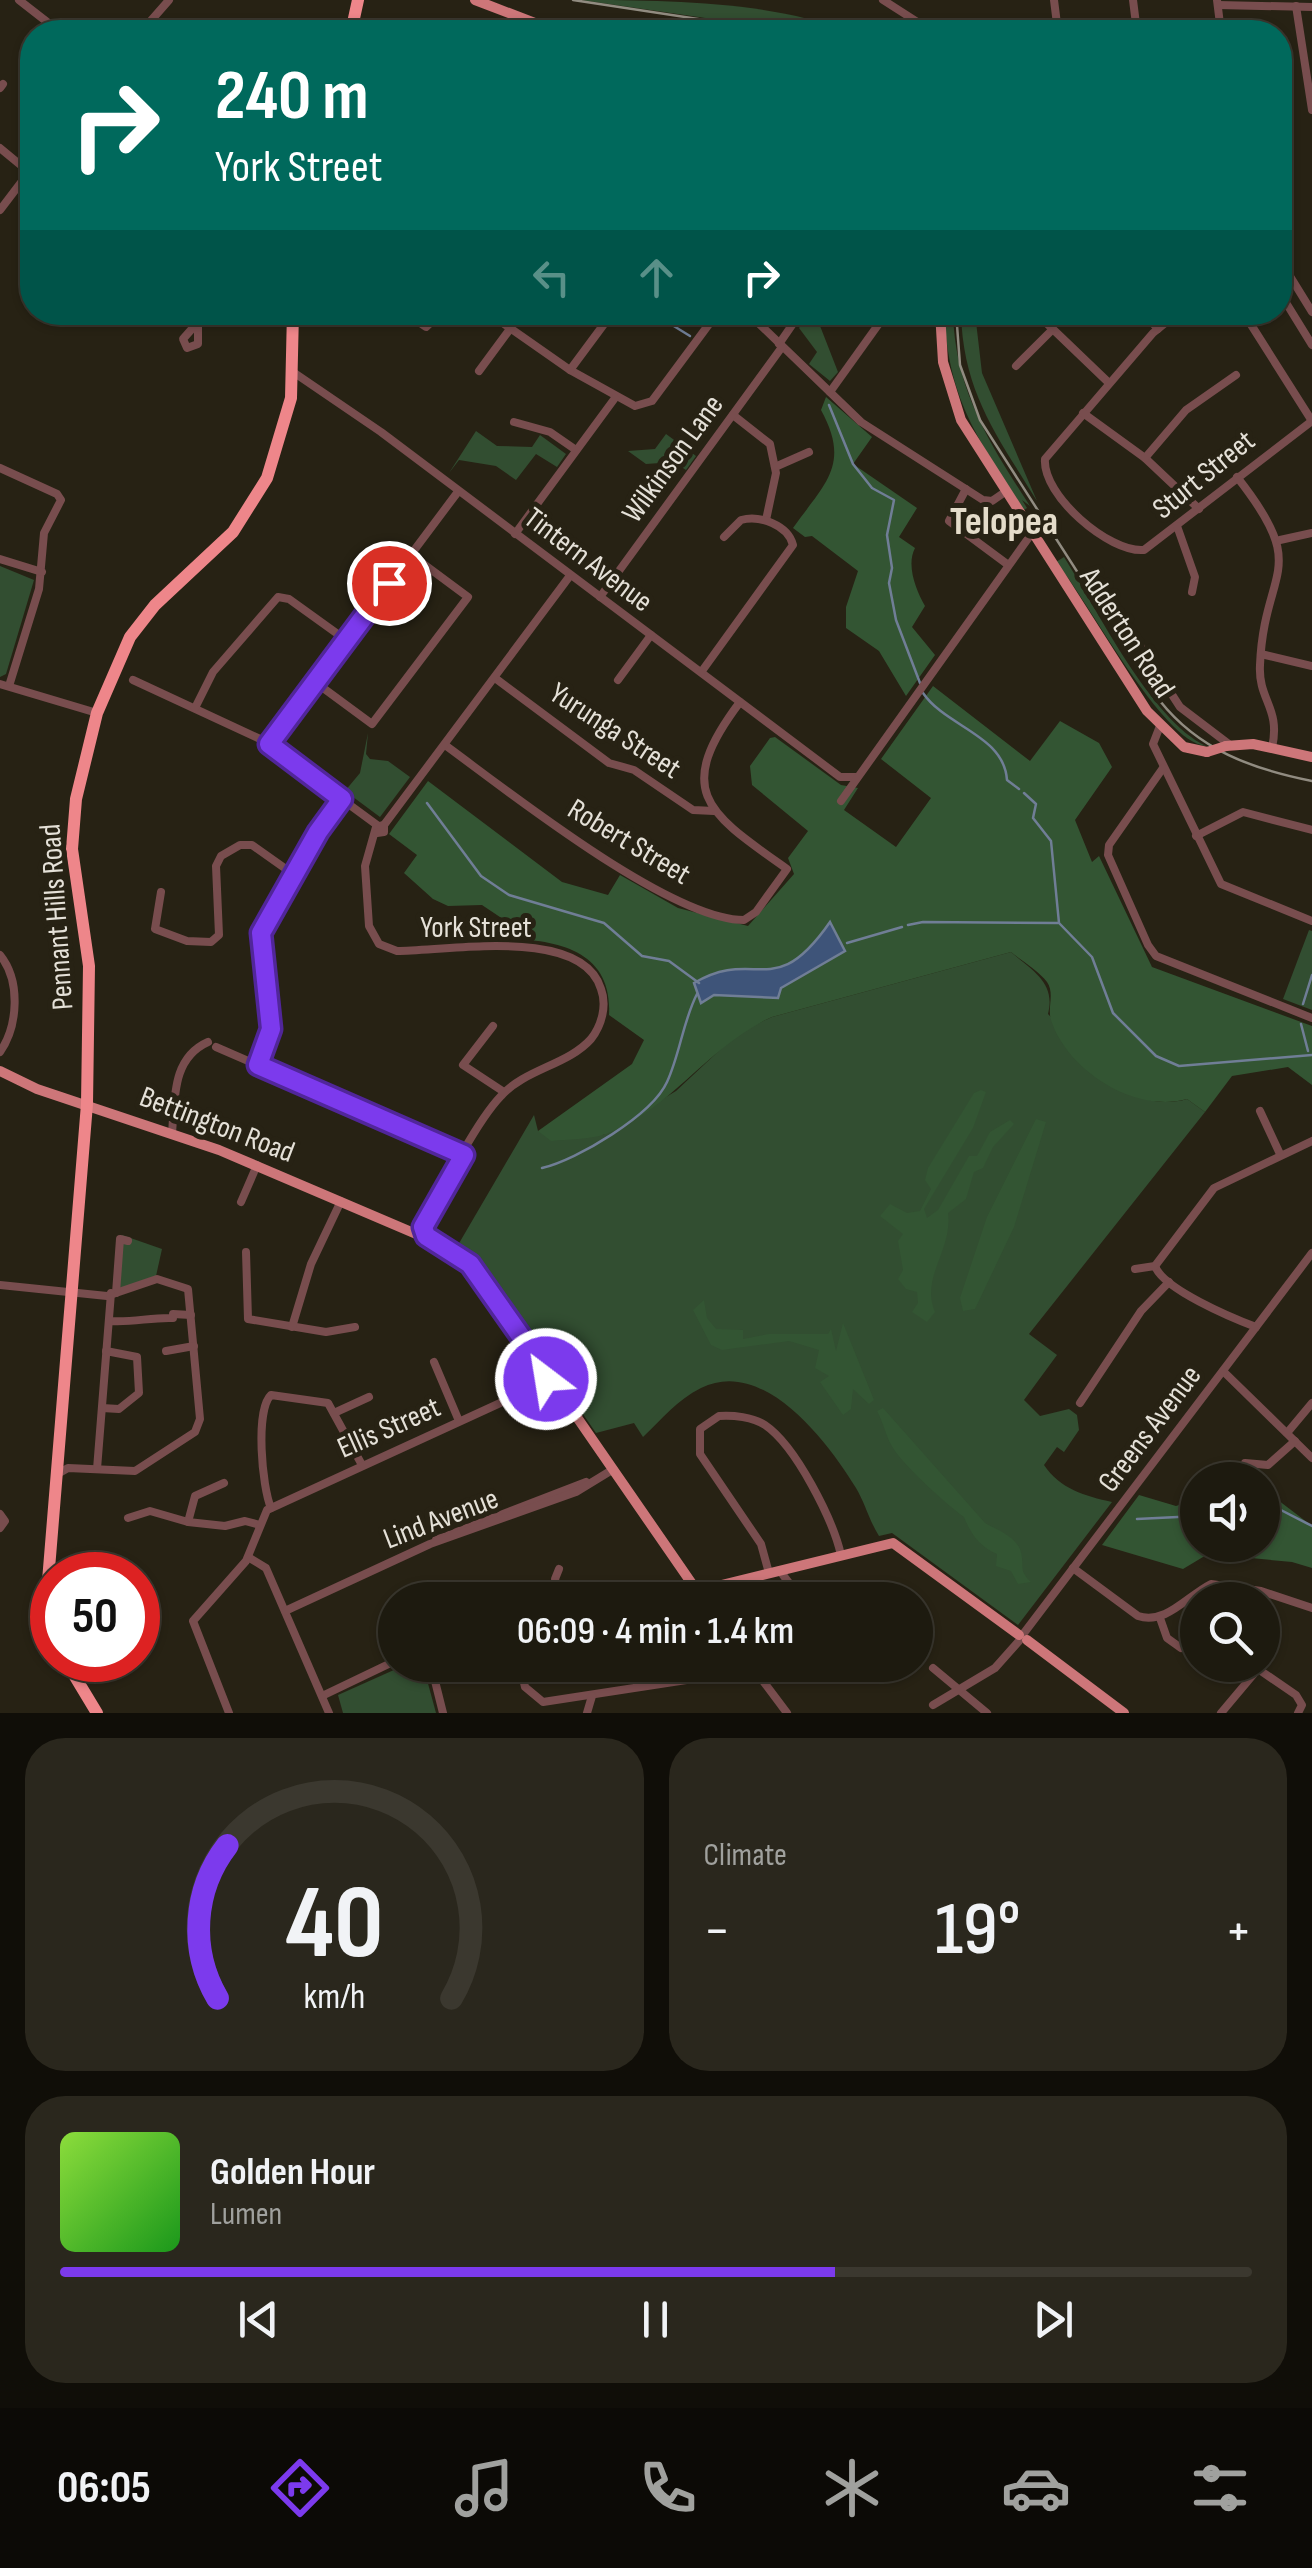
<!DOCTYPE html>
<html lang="en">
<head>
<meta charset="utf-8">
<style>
  :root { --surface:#1d1a0f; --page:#2a271d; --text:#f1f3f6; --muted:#a0a19e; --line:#3b382f; --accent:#7c3aed }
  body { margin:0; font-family:"Sofia Sans Condensed",sans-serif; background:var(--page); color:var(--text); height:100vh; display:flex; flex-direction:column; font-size:38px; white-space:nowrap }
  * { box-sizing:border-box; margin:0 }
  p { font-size:32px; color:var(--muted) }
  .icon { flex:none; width:55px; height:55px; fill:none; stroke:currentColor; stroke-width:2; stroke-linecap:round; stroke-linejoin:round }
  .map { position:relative; height:1713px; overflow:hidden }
  .side { display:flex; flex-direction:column; gap:25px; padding:25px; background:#100e08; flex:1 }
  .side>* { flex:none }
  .hud { position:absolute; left:20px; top:20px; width:1272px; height:305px; border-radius:40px; box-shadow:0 2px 8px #0004,0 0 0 2px var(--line); background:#00695c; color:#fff; overflow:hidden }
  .tools { position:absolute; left:1180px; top:1462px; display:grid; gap:20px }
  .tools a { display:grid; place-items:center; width:100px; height:100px; border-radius:50%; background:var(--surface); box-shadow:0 2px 8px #0004,0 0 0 2px var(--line); font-size:50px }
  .speed { position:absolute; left:30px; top:1552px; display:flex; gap:20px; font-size:50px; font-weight:700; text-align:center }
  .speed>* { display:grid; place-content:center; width:130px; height:130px; border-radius:50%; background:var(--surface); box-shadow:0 2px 8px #0004,0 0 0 2px var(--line); line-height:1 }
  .speed .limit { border:15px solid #d22; background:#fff; color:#111 }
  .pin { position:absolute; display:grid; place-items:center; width:85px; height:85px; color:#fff; margin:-42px; border:5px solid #fff; border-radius:50%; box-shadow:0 2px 10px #0007 }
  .me { position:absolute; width:110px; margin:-55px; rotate:329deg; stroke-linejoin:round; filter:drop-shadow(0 0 8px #0008) }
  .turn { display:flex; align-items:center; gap:35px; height:210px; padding:0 30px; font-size:45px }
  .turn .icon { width:130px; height:130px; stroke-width:2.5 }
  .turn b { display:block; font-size:70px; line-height:85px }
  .lanes { display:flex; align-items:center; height:95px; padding:0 30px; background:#0003; justify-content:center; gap:50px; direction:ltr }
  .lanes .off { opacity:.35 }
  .big { font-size:75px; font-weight:600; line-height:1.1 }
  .side .card { flex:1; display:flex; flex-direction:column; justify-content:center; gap:15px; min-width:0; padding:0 35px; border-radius:40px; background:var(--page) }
  .side .dial { align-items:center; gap:0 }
  .dial svg { height:260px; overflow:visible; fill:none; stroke:var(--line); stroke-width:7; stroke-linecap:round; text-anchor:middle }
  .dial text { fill:var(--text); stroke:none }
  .song { display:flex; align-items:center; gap:30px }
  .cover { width:120px; height:120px; border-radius:15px; background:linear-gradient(135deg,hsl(90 70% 55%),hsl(120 70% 35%)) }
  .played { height:10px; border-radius:5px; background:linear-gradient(90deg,var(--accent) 65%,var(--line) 65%) }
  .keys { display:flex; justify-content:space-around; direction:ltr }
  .heat { display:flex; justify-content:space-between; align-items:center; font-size:55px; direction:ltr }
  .side .tiles { flex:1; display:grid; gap:25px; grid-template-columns:1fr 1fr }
  .card:last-child { grid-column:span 2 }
  .trip { position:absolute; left:378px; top:1582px; width:555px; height:100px; border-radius:50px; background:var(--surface); box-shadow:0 2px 8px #0004,0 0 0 2px var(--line); font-weight:600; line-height:100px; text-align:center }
  .tab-bar { display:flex; height:160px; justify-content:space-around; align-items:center; background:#0c0a06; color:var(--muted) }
  .tab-bar .icon { width:70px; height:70px }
  .tab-bar .active { color:var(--accent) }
  .tab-bar b { font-size:45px; color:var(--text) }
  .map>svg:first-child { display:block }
</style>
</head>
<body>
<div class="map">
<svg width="1312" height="1713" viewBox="0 0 1312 1713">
  <rect width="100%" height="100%" fill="#272214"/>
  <!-- green -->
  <g fill="#324e31">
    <path d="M581 0C660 0 775 1 847 32H801Z"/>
    <path d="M809 313H815L838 372 830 381 809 364 817 352 799 328Z"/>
    <path d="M944 313H953C955 389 989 443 1030 506L1022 500 1027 508 1024 510C978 438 949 402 944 313Z"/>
    <path d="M961 313H975L982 373 1037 501C997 436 963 392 961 313Z"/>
    <path d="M476 431 497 446 532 447 540 435 566 454 557 467 536 454 516 480 496 466 459 460 449 473Z"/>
    <path d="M666 434 696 456 686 470 674 462 646 464 628 451 655 449Z"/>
    <path d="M1064 557C1098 611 1151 720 1206 746 1162 743 1087 598 1056 562Z"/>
    <path d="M0 566 34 580 6 674 0 677Z"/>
    <path d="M368 733 366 754 370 759 388 761 410 777 380 817 345 791 360 773Z"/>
    <path d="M1309 930 1312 931V1010L1283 999Z"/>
    <path d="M1011 952C1033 971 1056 983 1048 1014 1087 1053 1126 1117 1187 1099L1205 1112 1029 1334 1057 1355 1024 1400 1040 1416 1069 1409 1077 1415 1079 1430 1064 1452 1057 1447 1044 1465C1060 1489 1085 1496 1112 1502L1018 1625 892 1533 879 1536C869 1520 865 1503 856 1488 829 1444 764 1356 701 1388 677 1400 662 1419 643 1437L634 1423 596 1433 469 1249 458 1245 534 1115 538 1131 603 1135 676 1091 739 1032 772 1017Z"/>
    <path d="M122 1235 162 1249 156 1276 119 1289Z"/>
    <path d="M405 1665H423L436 1713H343L338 1695Z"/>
  </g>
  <!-- forest -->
  <g fill="#353">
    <path d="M826 397 872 437 853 464 917 508 899 537 915 548C906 565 916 590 925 606L912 627 935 655 906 696 879 651 846 628V607L858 571 812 536 805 537 793 528C825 483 851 465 821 410Z"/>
    <path d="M933 686 1030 761 1060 721 1099 743 1112 767 1075 820 1092 862 1099 856 1152 967 1312 1026V1085L1288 1067 1232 1076 1205 1112 1187 1099C1135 1114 1067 1070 1051 1020 1047 1008 1055 994 1047 982 1039 971 1022 961 1011 952L772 1017C709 1045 672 1109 606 1134 589 1140 568 1139 551 1141L538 1131 632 1064 644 1040 609 1015C613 950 556 939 503 939L512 925 482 905 448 906 433 899 404 873 417 855 389 834 428 781 562 882 608 895 620 875 678 908 748 926 794 874 788 858 808 831 752 785 750 766 770 738 775 737 841 785 858 788 844 810 896 847 931 798 881 759Z"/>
    <path d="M981 1090 986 1092 973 1128 924 1209 927 1218 920 1223 938 1210 969 1156H977L990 1132 1010 1120 1014 1124 993 1147 983 1168 974 1172 966 1199 948 1213C953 1249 920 1278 935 1312L927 1322 912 1312 918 1303 917 1292 906 1289 898 1279 903 1270 898 1241 903 1234 880 1216 890 1204 907 1213 920 1211 931 1189 925 1180 928 1168 974 1093Z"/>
    <path d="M1036 1119 1046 1122 1014 1227 975 1309 963 1311 960 1298 987 1217Z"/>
    <path d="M704 1300 707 1318 716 1329 743 1330V1339L769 1334H828L831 1329 836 1351 843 1323 874 1400 869 1404 853 1389 851 1409 843 1415 820 1382 829 1376 815 1368 819 1350 789 1341 722 1350 711 1345 693 1310Z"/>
    <path d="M883 1408 985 1523C999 1531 1021 1538 1022 1558 1023 1571 1021 1572 1031 1582L1018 1584 1011 1571 996 1566 997 1554C980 1547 970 1533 964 1517 945 1503 906 1468 893 1448 886 1437 884 1424 877 1411Z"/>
    <path d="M1263 1494H1270L1312 1526V1568L1292 1562 1208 1554 1183 1569 1102 1545 1139 1495 1176 1506 1197 1499 1198 1545H1262Z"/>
  </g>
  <!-- water -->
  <path fill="#3e5479" stroke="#707e96" stroke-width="2.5" d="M830 922 845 951 781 988 778 998 714 995 701 1003 694 983C757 946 773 1004 830 922Z"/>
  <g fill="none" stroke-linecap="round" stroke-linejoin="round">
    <!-- stream -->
    <g stroke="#707e96" stroke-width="2.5">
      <path d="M651 312 690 336"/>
      <path d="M829 405 853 464 872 488 894 500 887 535 892 568 889 583 896 620 920 683"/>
      <path d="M923 693C946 727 1004 735 1007 780L1019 789"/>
      <path d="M1024 793 1036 804 1033 818 1051 841 1059 923 1092 957 1113 1013 1156 1056 1179 1066 1312 1055"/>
      <path d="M427 803 481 876 509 895 604 923 642 956 669 961 699 983"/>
      <path d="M908 925 923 922 1058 923"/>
      <path d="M847 943 902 927"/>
      <path d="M1303 1004 1312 975"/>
      <path d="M1301 1024 1308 1051"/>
      <path d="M542 1168C577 1160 652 1115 667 1082 680 1054 683 1021 697 994"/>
      <path d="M1262 1509 1275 1507 1312 1526"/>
      <path d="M1137 1519 1198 1516"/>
    </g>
    <!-- minor -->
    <g stroke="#784d4e" stroke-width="8">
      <path d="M19 0 60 32"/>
      <path d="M883 0 933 32"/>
      <path d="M1054 0 1058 32"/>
      <path d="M1133 0 1137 32"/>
      <path d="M1217 0 1221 32"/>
      <path d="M1218 5 1312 7"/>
      <path d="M1296 6 1312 110"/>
      <path d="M141 32 169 0"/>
      <path d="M0 88 3 84"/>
      <path d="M0 148 29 172"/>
      <path d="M0 210 32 168"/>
      <path d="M1280 260 1312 312"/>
      <path d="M1280 293 1312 345"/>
      <path d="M404 312 426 327 442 312"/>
      <path d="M487 312 570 370 635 406 652 401 718 312"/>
      <path d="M747 312 861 422 983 500 992 501 1005 492"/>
      <path d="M1035 312 1109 383"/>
      <path d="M1143 312 1158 329"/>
      <path d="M1179 312 1153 333 1045 459C1042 495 1109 553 1144 550L1312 421"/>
      <path d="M1243 312 1312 421"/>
      <path d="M198 322V344L187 348 183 339Z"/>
      <path d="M779 344 801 312"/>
      <path d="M1016 366 1050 332"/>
      <path d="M570 370 613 312"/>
      <path d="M479 371 510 329"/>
      <path d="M293 372 381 432 840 777H857"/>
      <path d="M830 392 883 318"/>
      <path d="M1083 413 1145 458 1199 509"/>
      <path d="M733 415 770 444 776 473 766 520"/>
      <path d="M514 422 550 432 576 450"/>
      <path d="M1145 458 1186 410 1236 375"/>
      <path d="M775 467 809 452"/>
      <path d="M0 468 57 494 61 500 44 533 39 589 9 686"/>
      <path d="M1237 477C1312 572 1264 567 1260 665 1258 701 1281 707 1272 748"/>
      <path d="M966 489 949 521 1007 564"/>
      <path d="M1177 526 1195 577 1192 592"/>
      <path d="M515 534 615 398"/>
      <path d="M1280 540 1312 533"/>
      <path d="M0 559 42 572"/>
      <path d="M600 597 782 347"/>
      <path d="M1134 636 1180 707 1230 745"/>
      <path d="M1261 654 1312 666"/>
      <path d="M702 671 793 545C788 525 760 515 741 520L724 537"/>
      <path d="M495 678 609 763 634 770 693 810 714 811"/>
      <path d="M133 680 260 739 377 825"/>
      <path d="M618 680 651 635"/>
      <path d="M315 682 372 724 468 597 410 554"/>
      <path d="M0 684 97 713"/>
      <path d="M195 708 213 672 278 597 289 599 346 640"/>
      <path d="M1160 726 1153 744 1221 884 1312 921"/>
      <path d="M269 744 457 493"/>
      <path d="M445 745C508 791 670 920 744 920L756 912 787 869C708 813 672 792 740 702"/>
      <path d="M1163 768 1109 845 1108 855 1148 945 1156 956 1312 1018"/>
      <path d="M841 801 1032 533"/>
      <path d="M384 825 376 827 365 866 369 926 379 944 397 951C448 951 582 926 601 989 607 1005 602 1025 591 1039 568 1065 525 1069 501 1096 475 1123 441 1192 423 1227"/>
      <path d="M377 833 384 832V825L569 577"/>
      <path d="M1196 836 1243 812 1312 830"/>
      <path d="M161 892 155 929 187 941 211 942 219 935 216 866 221 856 240 845H252L293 874"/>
      <path d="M0 955C21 981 18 1026 0 1052"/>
      <path d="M493 1026 463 1065 504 1092"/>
      <path d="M216 1047 464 1155"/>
      <path d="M258 1065 271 1029 261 933 318 832 342 799"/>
      <path d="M1260 1111 1280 1154"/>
      <path d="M172 1133C175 1098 172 1058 208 1042"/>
      <path d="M241 1202 257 1165"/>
      <path d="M246 1252 248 1319 326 1332 355 1327"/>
      <path d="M1155 1266C1163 1289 1232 1318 1256 1327"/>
      <path d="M1135 1269 1155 1266 1214 1188 1312 1141"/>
      <path d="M0 1285 107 1296 157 1279 188 1289 200 1419 195 1432 135 1471 68 1468 61 1472"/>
      <path d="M116 1293 120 1239 128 1241"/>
      <path d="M109 1321C132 1323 151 1317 173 1318V1314L191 1315"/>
      <path d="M292 1327 311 1264 341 1201"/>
      <path d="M166 1351 194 1346"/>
      <path d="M434 1362 459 1421"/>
      <path d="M1223 1371 1312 1458"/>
      <path d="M1080 1403 1141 1311 1169 1282"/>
      <path d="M102 1408 119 1409 139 1393 137 1357 106 1351"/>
      <path d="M334 1413 369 1397"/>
      <path d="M1287 1433 1312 1403"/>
      <path d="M1245 1463 1268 1465 1295 1441"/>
      <path d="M97 1469 111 1293"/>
      <path d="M271 1508C262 1487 255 1410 271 1395L328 1403 362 1465"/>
      <path d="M0 1514 5 1521 0 1528"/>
      <path d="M128 1518 150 1511 188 1522 225 1526 245 1521 260 1525"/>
      <path d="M188 1522 195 1496 224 1483"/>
      <path d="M436 1540 586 1482"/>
      <path d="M248 1557 266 1568 329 1713"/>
      <path d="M1073 1568 1138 1616C1166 1625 1187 1596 1211 1584L1261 1591 1312 1608"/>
      <path d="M559 1569 555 1579 560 1600"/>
      <path d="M780 1571 802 1600"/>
      <path d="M769 1573 761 1544 700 1454V1429L719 1416C733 1415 753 1417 765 1425 796 1446 833 1520 841 1555"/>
      <path d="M702 1598 703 1600"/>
      <path d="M665 1600 697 1596"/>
      <path d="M285 1611 430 1544 576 1492 612 1470"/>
      <path d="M1160 1618 1167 1638 1181 1648"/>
      <path d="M1024 1633 1312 1253"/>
      <path d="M915 1653 920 1657"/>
      <path d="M431 1665 443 1713"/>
      <path d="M520 1665 525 1687 543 1702 706 1677 735 1665"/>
      <path d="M751 1665 787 1713"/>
      <path d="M933 1668 987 1713"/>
      <path d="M322 1696 395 1661"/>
      <path d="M933 1705 995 1668 1019 1641"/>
      <path d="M229 1713 193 1621 246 1561 267 1510 546 1382"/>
      <path d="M587 1713 592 1696"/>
      <path d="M1221 1713 1258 1669 1296 1695 1302 1705 1298 1713"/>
    </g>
    <!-- major -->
    <g stroke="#cd7679" stroke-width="10">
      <path d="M475 0 558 32"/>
      <path d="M940 312 943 362 961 420 1147 711 1184 747 1207 752"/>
      <path d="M1226 746 1253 744 1312 757"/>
      <path d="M0 1071 37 1089 219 1150 456 1251 470 1264 546 1373 555 1376 554 1384"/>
      <path d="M554 1384 697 1591"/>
      <path d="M697 1591 893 1543 1019 1635"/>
      <path d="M1027 1640 1124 1713"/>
    </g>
    <!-- highway -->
    <g stroke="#ee868a" stroke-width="12">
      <path d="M351 32 358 0"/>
      <path d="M52 1631 48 1581 87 1104 89 966 72 849 76 799 97 713 130 637 155 605 233 532 267 478 291 398 293 312"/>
      <path d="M65 1660 97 1713"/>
    </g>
    <!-- tram -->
    <g stroke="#918c81" stroke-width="2.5">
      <path d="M573 0 783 32"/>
      <path d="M956 312 960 365 980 420 1160 701C1199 750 1252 769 1312 781"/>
    </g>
    <!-- major-bridge -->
    <path stroke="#cd7679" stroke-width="10" d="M1207 752 1226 746"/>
  </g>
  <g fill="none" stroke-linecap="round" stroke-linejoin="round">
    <defs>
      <path id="route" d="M389 583 269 744 342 799 318 832 261 933 271 1029 258 1065 464 1155 423 1227 426 1236 470 1264 548 1375 546 1379"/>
    </defs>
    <!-- route casing -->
    <use href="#route" stroke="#51269a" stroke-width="25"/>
    <!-- route -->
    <use href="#route" stroke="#7c3aed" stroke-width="18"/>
  </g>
  <g text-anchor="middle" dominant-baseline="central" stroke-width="10" stroke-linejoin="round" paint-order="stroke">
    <!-- street labels -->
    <g font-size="30" fill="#e5e1d8" stroke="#272214">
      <text transform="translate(673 459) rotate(-54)">Wilkinson Lane</text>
      <text transform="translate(1204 475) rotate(-39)">Sturt Street</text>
      <text transform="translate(588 560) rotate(37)">Tintern Avenue</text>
      <text transform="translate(1127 633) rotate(57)">Adderton Road</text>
      <text transform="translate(615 731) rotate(33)">Yurunga Street</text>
      <text transform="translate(629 842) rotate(31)">Robert Street</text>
      <text transform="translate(57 917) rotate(-94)">Pennant Hills Road</text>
      <text x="476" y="928">York Street</text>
      <text transform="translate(217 1125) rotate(21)">Bettington Road</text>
      <text transform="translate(389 1428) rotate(-24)">Ellis Street</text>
      <text transform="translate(1150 1429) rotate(-53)">Greens Avenue</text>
      <text transform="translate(441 1519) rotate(-21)">Lind Avenue</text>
    </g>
    <!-- district labels -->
    <g font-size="40" font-weight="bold" fill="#e4dcca" stroke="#272214">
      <text x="1004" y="522">Telopea</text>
    </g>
  </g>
</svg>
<div class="tools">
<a><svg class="icon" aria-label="sound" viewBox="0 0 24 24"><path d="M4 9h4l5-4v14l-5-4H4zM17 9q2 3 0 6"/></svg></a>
<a><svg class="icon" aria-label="search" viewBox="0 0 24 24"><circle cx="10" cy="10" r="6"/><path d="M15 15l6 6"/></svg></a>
</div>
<div class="speed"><div class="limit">50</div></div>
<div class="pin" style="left:389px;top:583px;background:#d93025"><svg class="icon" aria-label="arrive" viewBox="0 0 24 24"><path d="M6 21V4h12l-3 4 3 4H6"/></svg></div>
<svg class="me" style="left:546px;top:1379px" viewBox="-20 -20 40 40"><circle r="17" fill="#7c3aed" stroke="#fff" stroke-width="3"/><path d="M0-11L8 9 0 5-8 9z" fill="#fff"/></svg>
<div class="trip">06:09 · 4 min · 1.4 km</div>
<div class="hud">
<div class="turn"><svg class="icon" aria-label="right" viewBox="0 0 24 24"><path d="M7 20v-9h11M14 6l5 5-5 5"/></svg><div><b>240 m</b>York Street</div></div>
<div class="lanes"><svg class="icon off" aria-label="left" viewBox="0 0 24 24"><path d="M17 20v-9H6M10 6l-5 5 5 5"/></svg><svg class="icon off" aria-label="ahead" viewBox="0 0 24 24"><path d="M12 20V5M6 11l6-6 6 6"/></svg><svg class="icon" aria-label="right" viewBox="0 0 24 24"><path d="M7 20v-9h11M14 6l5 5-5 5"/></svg></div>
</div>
</div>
<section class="side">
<div class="tiles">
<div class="card dial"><svg viewBox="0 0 100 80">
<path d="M14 69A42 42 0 1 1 86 69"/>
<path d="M14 69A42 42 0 0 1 17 22" stroke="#7c3aed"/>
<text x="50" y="56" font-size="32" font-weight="700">40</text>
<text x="50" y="72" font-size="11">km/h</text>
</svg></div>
<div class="card"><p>Climate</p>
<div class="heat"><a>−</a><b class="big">19°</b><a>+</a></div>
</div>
<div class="card">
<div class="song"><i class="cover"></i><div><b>Golden Hour</b><p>Lumen</p></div></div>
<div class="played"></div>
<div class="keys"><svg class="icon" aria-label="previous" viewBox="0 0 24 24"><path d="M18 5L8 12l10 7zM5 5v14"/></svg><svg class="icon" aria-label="pause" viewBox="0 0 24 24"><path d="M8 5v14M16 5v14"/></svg><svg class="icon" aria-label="next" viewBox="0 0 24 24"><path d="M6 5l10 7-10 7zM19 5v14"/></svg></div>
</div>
</div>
</section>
<nav class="tab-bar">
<b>06:05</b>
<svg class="icon active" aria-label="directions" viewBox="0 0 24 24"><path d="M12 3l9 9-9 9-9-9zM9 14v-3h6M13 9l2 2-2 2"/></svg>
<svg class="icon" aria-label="music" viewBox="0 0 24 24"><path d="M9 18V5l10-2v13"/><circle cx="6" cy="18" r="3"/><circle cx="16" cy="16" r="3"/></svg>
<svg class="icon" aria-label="phone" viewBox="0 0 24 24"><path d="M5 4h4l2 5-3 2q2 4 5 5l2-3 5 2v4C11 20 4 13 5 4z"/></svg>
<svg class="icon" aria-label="climate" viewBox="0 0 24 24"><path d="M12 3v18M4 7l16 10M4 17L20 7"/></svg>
<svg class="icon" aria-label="car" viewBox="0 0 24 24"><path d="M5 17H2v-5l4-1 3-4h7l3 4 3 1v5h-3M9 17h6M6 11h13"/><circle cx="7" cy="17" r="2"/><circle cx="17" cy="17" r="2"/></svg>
<svg class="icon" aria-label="filters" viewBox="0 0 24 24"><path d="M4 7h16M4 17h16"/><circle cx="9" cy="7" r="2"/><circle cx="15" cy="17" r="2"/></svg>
</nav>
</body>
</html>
